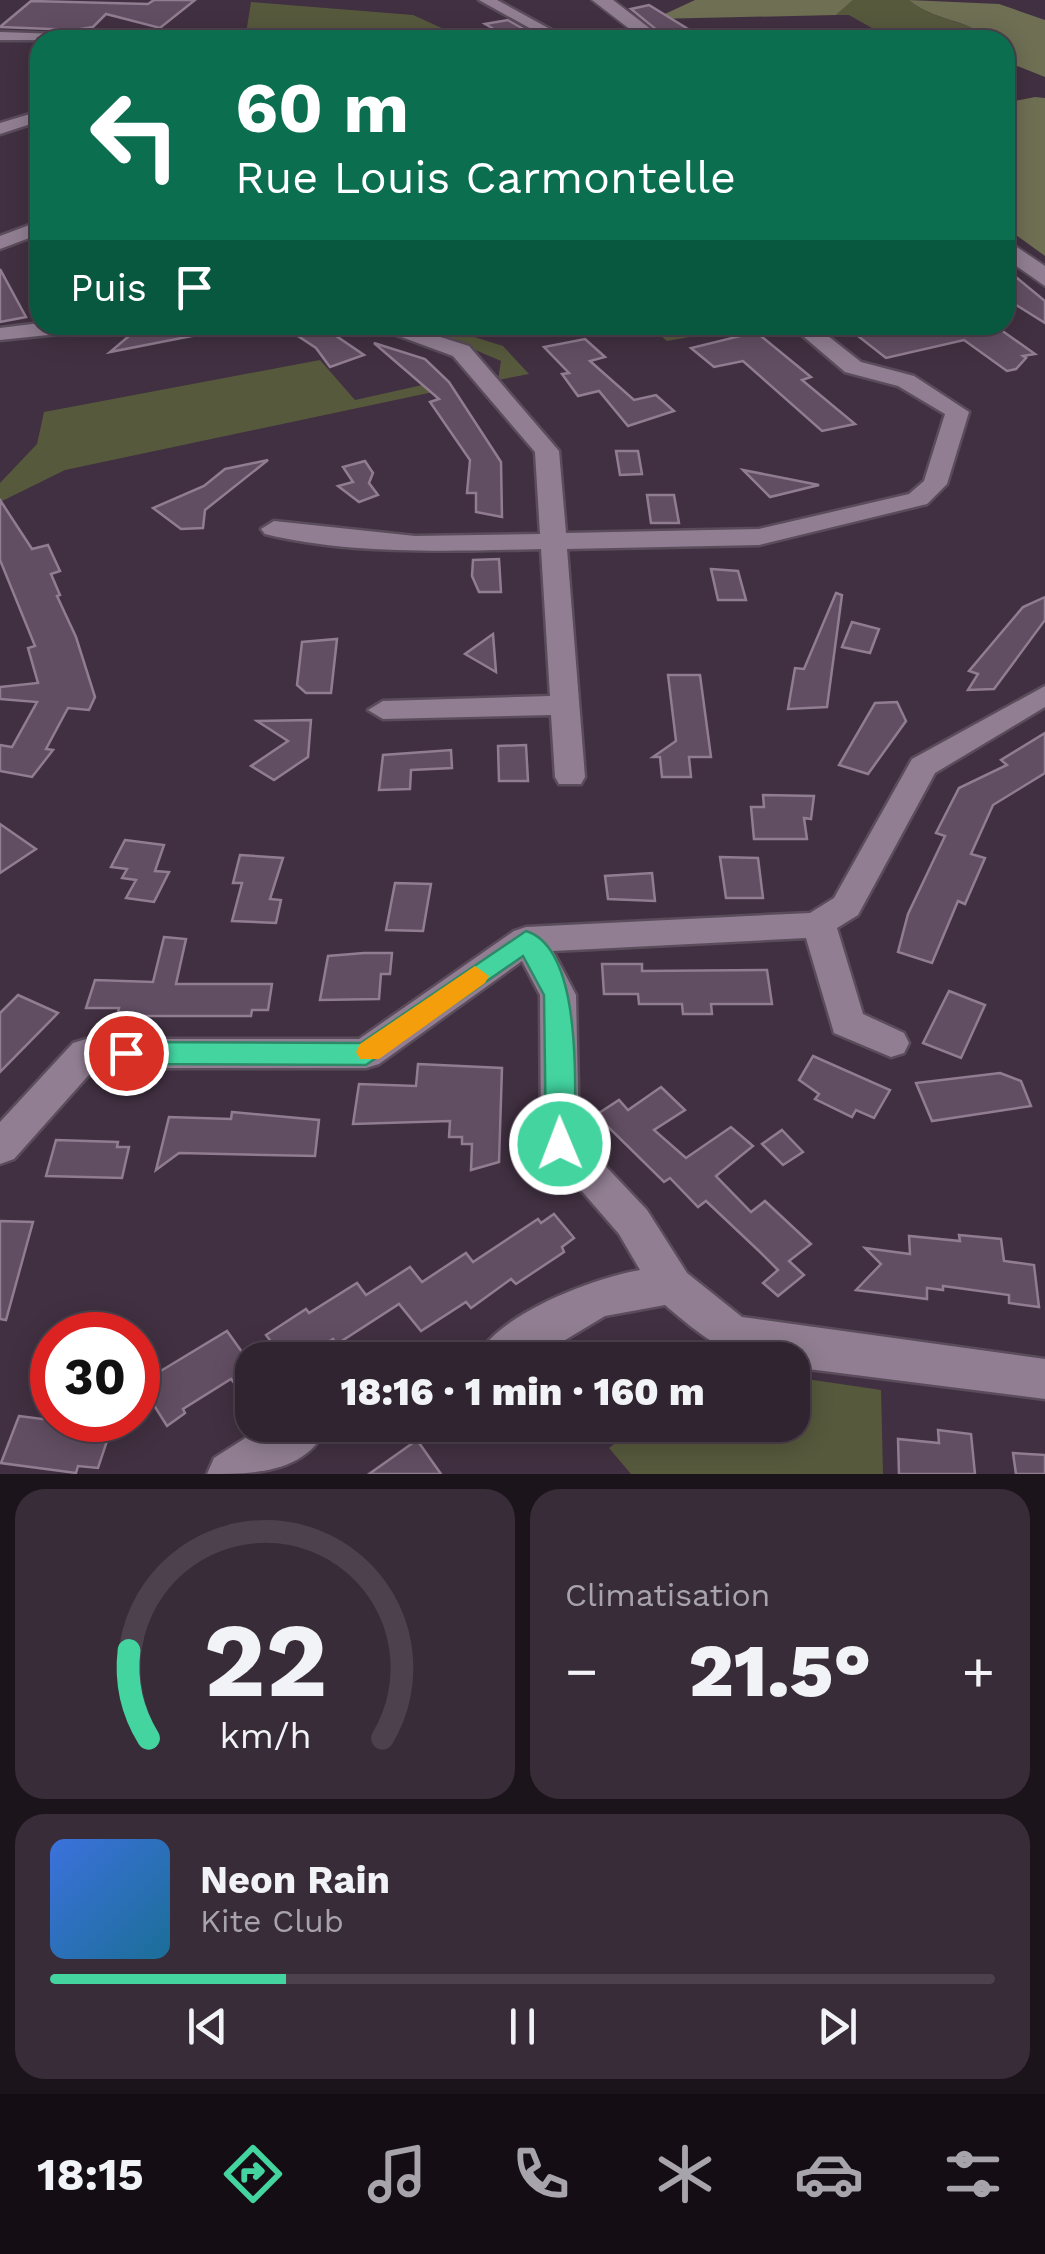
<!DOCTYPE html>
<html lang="fr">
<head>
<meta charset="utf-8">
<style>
  :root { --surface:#312431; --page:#392c39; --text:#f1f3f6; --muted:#a8a4ab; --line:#4c414d; --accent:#43d4a0 }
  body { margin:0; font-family:"Work Sans",sans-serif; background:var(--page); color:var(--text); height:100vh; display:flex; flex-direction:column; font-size:38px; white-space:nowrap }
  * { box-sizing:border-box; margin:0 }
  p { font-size:32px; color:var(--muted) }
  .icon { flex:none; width:55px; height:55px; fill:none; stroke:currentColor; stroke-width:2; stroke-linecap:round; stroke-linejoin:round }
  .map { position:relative; height:1474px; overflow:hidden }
  .details { display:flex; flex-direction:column; gap:15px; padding:15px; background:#1b141b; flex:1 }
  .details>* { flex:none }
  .banner { position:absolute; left:30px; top:30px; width:985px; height:305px; border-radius:30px; box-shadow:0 5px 25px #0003,0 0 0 2px var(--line); background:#0b6e4f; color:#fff; overflow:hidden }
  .speed { position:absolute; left:30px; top:1312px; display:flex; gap:20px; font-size:50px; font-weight:700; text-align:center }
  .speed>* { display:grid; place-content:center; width:130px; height:130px; border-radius:50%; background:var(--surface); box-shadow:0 5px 25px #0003,0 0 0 2px var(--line); line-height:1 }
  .speed .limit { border:15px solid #d22; background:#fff; color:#111 }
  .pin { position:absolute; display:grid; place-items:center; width:85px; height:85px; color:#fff; margin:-42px; border:5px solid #fff; border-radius:50%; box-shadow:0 2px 10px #0007 }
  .me { position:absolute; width:110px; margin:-55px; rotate:359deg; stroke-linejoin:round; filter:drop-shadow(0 0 8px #0008) }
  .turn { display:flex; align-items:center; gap:35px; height:210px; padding:0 40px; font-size:45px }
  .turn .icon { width:130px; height:130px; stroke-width:2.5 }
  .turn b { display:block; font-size:70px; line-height:85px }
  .then { display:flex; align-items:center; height:95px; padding:0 40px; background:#0003; gap:20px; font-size:38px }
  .big { font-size:75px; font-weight:800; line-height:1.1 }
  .details .tile { flex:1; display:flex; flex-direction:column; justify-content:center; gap:15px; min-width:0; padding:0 35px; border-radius:30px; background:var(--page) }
  .details .dial { align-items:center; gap:0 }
  .dial svg { height:260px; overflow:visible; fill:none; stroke:var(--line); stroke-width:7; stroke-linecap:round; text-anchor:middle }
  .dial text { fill:var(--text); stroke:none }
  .song { display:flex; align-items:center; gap:30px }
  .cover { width:120px; height:120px; border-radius:15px; background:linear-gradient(135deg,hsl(220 70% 55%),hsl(200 70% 35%)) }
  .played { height:10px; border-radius:5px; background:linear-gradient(90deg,var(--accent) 25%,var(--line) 25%) }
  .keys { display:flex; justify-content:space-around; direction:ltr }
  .heat { display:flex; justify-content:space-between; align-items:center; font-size:55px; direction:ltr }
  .details .tiles { flex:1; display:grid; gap:15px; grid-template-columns:1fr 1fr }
  .tile:last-child { grid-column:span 2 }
  .trip { position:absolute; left:235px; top:1342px; width:575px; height:100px; border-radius:30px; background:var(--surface); box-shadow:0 5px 25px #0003,0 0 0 2px var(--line); font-weight:800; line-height:100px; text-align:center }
  .dock { display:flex; height:160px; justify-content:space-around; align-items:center; background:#140e14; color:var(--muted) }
  .dock .icon { width:70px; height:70px }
  .dock .selected { color:var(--accent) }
  .dock b { font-size:45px; color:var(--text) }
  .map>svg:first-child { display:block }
</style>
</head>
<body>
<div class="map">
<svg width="1045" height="1474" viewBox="0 0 1045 1474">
  <rect width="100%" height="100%" fill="#413041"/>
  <!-- green -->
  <g fill="#57593d">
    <path d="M853 0H909C931 19 959 19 984 34L893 40 849 15H836Z"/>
    <path d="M251 2 413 15 444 29 407 40H245Z"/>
    <path d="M394 325H436L503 346 529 374 498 380 501 361 459 343Z"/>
    <path d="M648 325H757L667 341Z"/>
    <path d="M320 360 355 400 445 380 452 388 65 470 0 502V483L37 444 44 412Z"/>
    <path d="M793 1377 881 1390 883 1474H631L609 1448 639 1425H792Z"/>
  </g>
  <!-- forest -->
  <g fill="#6e6f53">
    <path d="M695 0H853L836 15 654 19Z"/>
    <path d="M909 0 999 4 1045 20V77L1005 61V40L944 38 983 34C958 18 931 19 909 0Z"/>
    <path d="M1035 97 1045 98V256L1005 227V103Z"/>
  </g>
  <!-- building -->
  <g fill="#624e63" stroke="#917d91" stroke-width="2.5">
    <path d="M154 0H195L160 28 106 14 93 27 75 30 0 27 31 1 148 4Z"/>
    <path d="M649 5 706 40H669L631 9Z"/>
    <path d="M508 20 534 35 511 39 485 24Z"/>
    <path d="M1005 268 1045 301V323L1005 298Z"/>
    <path d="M0 269 26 317 0 322Z"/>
    <path d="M142 325H196L197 335 110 352Z"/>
    <path d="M312 325H320L364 355 330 367 316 348 292 332Z"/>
    <path d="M844 325H994L1035 354 1023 356 1026 358 1016 369 1007 371 964 340 886 358Z"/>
    <path d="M756 332 811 377 802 380 855 424 822 431 743 361 714 367 691 348Z"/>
    <path d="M585 339 605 357 590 361 634 400 656 395 674 411 628 426 599 391 578 396 562 374 569 373 544 347Z"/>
    <path d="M374 343 425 359 449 382 501 462 502 517 476 512V493H467L470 460 430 402 439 399Z"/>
    <path d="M616 451H638L642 474 620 475Z"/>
    <path d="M268 460 205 510 203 528 181 529 153 508 204 486 225 469Z"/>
    <path d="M365 461 373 473 369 483 378 495 359 502 338 486 353 482 343 467Z"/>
    <path d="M743 470 819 485 770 497Z"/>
    <path d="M647 495H674L679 523H651Z"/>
    <path d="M0 500 32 549 48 545 60 571 51 574 60 595 57 596 76 637 95 697 89 710 68 708 46 749 53 750 32 777 0 771V745L12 747 37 702 0 699V687L38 683 28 648 35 646 0 560Z"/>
    <path d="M499 559 501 592H479L472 576 473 560Z"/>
    <path d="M711 569 738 571 746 600H718Z"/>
    <path d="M836 593 842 595 827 707 788 709 795 668 804 669Z"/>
    <path d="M1045 597V620L994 689 968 690 978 674 969 671 1023 607Z"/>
    <path d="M852 622 879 629 870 653 842 647Z"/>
    <path d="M493 634 496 672 465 654Z"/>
    <path d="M337 639 331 693H306L297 685 302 642Z"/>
    <path d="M668 675H700L711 757H689L691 777H662L660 757H653L676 741Z"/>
    <path d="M897 702 906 721 868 774 839 765 875 703Z"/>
    <path d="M311 720 308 757 274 780 251 766 288 741 257 721Z"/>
    <path d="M1045 733V773L993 805 971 854 985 858 965 904 958 901 932 963 898 952 908 914 945 836 936 833 959 788 1007 765 1001 760Z"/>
    <path d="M526 745 528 781H499L498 746Z"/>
    <path d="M451 750 452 768 411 770 410 789 379 790 383 755Z"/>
    <path d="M763 795 814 796 811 819 804 818 807 839H754L751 807H764Z"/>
    <path d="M0 824 36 849 0 873Z"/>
    <path d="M125 840 164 845 155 871 169 872 154 902 126 898 136 880 122 878 127 869 111 867Z"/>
    <path d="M240 855 283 858 270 899 281 900 276 923 232 921 242 883H233Z"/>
    <path d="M720 857 758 858 763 898H726Z"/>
    <path d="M652 873 655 901 608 899 605 876Z"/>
    <path d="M395 883 431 884 423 931 386 930Z"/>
    <path d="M164 937 186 939 176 984H272L268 1010H252L251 1016H141L118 1012 119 1008H86L95 980 153 982Z"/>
    <path d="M364 953H392L390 974H381L379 999 320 1000 328 956Z"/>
    <path d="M602 964H642V971L767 970 772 1004H711L712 1014H683L682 1004H639L638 994H604Z"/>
    <path d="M949 991 985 1005 961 1058 923 1043Z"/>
    <path d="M18 995 58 1013 0 1072V1013Z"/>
    <path d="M813 1056 890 1090 874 1118 856 1110 852 1117 815 1099 819 1094 799 1080Z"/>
    <path d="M418 1064 502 1068 499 1162 471 1170 472 1144H462V1137H449L450 1121 353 1124 359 1084 416 1086Z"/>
    <path d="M1000 1073 1021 1081 1031 1106 932 1121 916 1083Z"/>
    <path d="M661 1087 685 1110 654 1130 686 1158 731 1127 753 1146 716 1176 751 1212 765 1201 811 1244 789 1261 804 1275 778 1296 763 1283 778 1270 760 1252 706 1201 698 1207 670 1178 664 1182 596 1115 619 1100 628 1110Z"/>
    <path d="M232 1112 319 1120 315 1156 179 1153 156 1170 169 1117 231 1119Z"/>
    <path d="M782 1130 803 1152 783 1165 762 1144Z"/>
    <path d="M56 1140 118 1142 117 1147H129L122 1178 46 1176Z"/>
    <path d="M554 1214 574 1238 562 1247 564 1252 516 1284 511 1279 471 1308 466 1302 421 1331 399 1304 337 1344 333 1339 300 1360H285L266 1335 306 1309 309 1313 357 1283 366 1295 410 1267 422 1282 466 1253 473 1262 538 1219 541 1223Z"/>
    <path d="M0 1221 33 1222 6 1320 0 1319Z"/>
    <path d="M959 1235 1001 1239 1004 1261 1034 1265 1039 1307 1009 1303V1295L943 1286V1290L927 1288V1299L856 1290 881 1264 865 1248 910 1254 909 1236 960 1241Z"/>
    <path d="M227 1331 242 1352 252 1345V1372L235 1384 231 1379 183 1409 185 1413 167 1426 138 1380 156 1369 159 1372Z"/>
    <path d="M19 1416 50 1420H114L98 1468 78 1466 76 1473 1 1463Z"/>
    <path d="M938 1430 971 1434 975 1474H899L898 1439 939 1443Z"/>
    <path d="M417 1440 441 1474H369Z"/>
    <path d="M1013 1453 1045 1455V1474H1016Z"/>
  </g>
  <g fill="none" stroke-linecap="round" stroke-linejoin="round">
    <defs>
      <g id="minor">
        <path d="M479 0H497L570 40H551Z"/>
        <path d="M0 32 87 35 95 40H0Z"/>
        <path d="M40 111V121L0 134V123Z"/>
        <path d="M40 221V234L0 249V236Z"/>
        <path d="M40 323V325L88 326 77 332 0 340V328Z"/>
        <path d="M369 325H402L469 346 559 451 566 533 759 529 909 494 924 481 945 414 898 386 845 372 790 325H814L861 362 914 376 969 412 947 484 927 504 759 545 567 549 585 777 581 784H559L555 777 551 715 383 719 368 710 383 701 550 696 541 549C454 551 349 555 265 534L261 529 274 521 415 536 540 534 535 452 453 356Z"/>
        <path d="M1045 686V707L935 773 858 915 837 928 863 1014 904 1033 909 1043 904 1053 891 1057 834 1033 806 938 553 951 576 995 579 1138 647 1210 687 1273 742 1317 1045 1359V1399L792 1367V1360C730 1360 711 1344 665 1305L605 1316 532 1360H475C495 1315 593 1278 640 1270L619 1234 541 1144 540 995 522 961 379 1064 366 1068H95L14 1159 0 1164V1122L73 1043 86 1039H359L514 931 526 927 810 913 834 898 912 759Z"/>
        <path d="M266 1425H328C307 1474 252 1474 207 1474L214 1458Z"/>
      </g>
      <g id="tertiary">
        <path d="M592 0H613L665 40H644Z"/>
        <path d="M1005 239 1045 266V286L1005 258Z"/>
      </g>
    </defs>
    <!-- minor casing -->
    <use href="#minor" stroke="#5a4c5b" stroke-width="5"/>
    <!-- tertiary casing -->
    <use href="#tertiary" stroke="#5a4c5b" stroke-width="4"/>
    <!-- minor -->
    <use href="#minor" fill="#917e92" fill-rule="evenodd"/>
    <!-- tertiary -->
    <use href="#tertiary" fill="#917e92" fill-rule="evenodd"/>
  </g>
  <!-- route -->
  <path fill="#43d4a0" stroke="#2c8a68" stroke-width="2.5" d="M526 931C585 949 574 1095 575 1144L571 1153 560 1157 550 1153 546 1144 544 995 523 956 366 1065 126 1064 116 1061 112 1053 116 1045 126 1042 361 1043Z"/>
  <!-- slow -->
  <path fill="#f59e0b" d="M475 966 489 976 485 983 379 1059H360L356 1052 360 1044Z"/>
</svg>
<div class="speed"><div class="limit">30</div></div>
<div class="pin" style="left:126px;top:1053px;background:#d93025"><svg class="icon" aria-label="arrive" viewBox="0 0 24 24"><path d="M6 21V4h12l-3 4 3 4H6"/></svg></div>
<svg class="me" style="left:560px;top:1144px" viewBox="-20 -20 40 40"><circle r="17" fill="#43d4a0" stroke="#fff" stroke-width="3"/><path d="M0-11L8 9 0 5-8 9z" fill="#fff"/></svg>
<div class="trip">18:16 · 1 min · 160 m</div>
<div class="banner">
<div class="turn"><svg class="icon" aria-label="left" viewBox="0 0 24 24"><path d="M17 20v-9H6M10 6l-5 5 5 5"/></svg><div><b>60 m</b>Rue Louis Carmontelle</div></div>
<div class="then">Puis<svg class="icon" aria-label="arrive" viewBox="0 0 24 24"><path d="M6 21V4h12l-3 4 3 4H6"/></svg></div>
</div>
</div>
<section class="details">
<div class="tiles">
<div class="tile dial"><svg viewBox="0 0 100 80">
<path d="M14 69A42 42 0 1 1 86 69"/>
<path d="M14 69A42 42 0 0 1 8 42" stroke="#43d4a0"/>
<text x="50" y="56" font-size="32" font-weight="700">22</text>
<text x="50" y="72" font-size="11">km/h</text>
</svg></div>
<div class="tile"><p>Climatisation</p>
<div class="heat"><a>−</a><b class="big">21.5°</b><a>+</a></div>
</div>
<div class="tile">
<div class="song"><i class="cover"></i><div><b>Neon Rain</b><p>Kite Club</p></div></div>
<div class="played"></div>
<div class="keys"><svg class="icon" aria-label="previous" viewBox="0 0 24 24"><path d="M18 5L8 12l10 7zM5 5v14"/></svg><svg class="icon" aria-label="pause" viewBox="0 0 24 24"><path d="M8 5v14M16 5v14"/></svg><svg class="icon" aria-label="next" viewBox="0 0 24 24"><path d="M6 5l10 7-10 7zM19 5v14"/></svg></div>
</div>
</div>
</section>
<nav class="dock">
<b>18:15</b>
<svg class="icon selected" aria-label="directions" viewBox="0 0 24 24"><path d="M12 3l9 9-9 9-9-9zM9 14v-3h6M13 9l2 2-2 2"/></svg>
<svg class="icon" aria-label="music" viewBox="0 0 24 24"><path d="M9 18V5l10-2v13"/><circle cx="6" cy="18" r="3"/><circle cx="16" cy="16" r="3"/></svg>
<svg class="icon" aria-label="phone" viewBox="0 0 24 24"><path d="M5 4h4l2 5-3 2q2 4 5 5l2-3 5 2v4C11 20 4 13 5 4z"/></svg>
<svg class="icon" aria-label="climate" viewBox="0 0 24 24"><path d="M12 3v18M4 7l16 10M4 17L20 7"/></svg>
<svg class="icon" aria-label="car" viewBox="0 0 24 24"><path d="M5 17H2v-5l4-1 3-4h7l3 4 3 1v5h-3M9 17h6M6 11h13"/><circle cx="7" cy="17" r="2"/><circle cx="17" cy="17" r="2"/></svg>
<svg class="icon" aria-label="filters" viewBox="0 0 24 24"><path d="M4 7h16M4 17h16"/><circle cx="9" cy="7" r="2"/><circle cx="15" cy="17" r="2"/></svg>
</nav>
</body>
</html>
